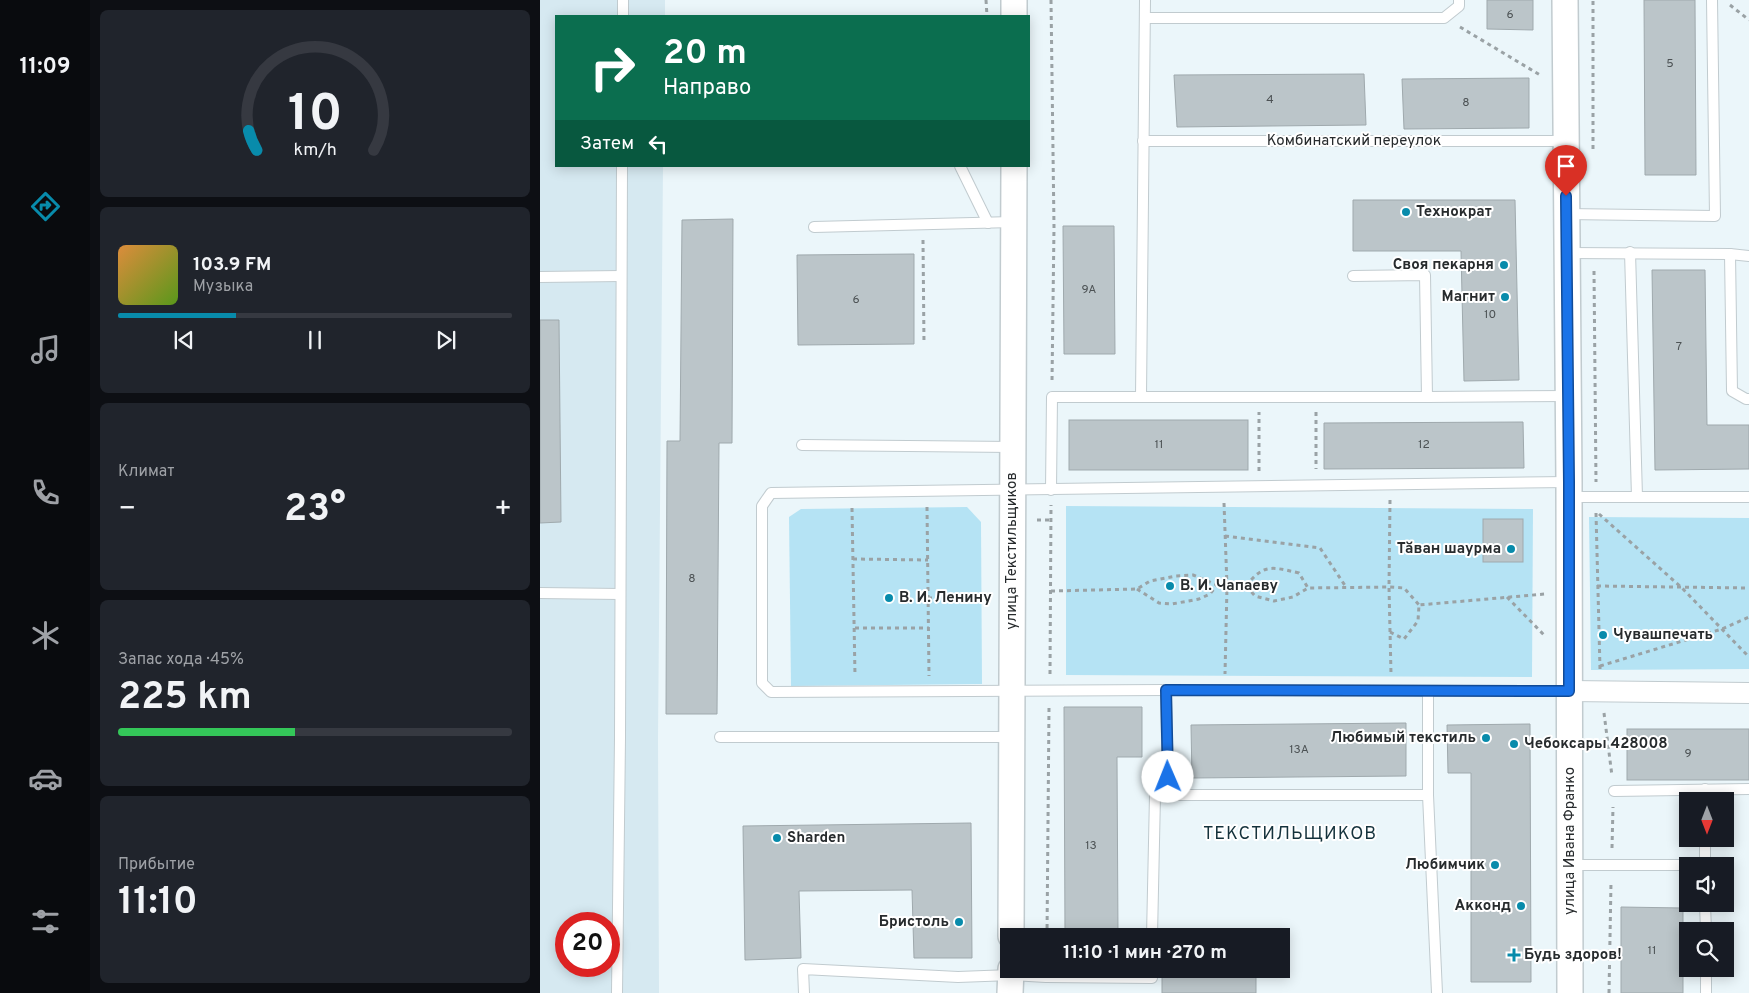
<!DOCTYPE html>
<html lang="ru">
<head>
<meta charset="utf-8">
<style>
  :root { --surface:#171b24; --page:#20242c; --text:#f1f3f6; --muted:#9ea1a6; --line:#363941; --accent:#088bab }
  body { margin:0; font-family:Overpass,sans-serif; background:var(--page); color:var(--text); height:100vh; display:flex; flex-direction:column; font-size:19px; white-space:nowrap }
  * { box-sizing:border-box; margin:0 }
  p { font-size:16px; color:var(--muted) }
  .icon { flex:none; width:28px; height:28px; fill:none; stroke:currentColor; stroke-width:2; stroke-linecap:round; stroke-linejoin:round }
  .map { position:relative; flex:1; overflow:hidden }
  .details { display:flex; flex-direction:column; gap:10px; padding:10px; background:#0d0f14; width:450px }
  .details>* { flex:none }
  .top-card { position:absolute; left:15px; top:15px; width:475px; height:152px; border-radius:0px; box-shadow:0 2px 12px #0003; background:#0b6e4f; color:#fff; overflow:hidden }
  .needle { width:32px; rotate:180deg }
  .buttons { position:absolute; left:1139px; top:792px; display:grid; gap:10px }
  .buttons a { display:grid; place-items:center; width:55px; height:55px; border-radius:0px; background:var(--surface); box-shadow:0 2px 12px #0003; font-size:25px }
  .speed { position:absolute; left:15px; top:912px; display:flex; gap:10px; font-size:25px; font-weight:700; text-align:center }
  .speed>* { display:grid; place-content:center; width:65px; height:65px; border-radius:50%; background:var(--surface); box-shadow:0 2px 12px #0003; line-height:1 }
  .speed .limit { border:8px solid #d22; background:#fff; color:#111 }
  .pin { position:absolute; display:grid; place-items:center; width:42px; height:42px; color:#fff; margin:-51px -21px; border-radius:50% 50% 50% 0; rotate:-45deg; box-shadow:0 0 5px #0007 }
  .pin .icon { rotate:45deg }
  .me { position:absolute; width:55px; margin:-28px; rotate:359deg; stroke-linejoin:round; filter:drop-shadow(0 0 4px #0008) }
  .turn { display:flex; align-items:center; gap:18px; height:105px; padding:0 25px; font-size:22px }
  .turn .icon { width:65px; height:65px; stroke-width:2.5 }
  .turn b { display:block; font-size:35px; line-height:42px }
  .then { display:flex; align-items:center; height:48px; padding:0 25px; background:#0003; gap:10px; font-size:19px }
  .big { font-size:38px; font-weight:700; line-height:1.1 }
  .details .card { flex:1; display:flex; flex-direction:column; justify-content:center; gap:8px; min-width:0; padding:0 18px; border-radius:8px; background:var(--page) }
  .details .dial { align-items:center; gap:0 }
  .dial svg { height:130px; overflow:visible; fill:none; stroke:var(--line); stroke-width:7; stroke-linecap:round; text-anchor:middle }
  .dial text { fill:var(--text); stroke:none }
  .song { display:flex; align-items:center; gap:15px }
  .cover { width:60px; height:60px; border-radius:8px; background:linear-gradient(135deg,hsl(30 70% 55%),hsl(90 70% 35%)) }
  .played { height:5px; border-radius:2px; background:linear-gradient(90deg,var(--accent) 30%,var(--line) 30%) }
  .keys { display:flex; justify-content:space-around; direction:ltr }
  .heat { display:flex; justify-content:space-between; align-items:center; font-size:28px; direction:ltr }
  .charge { height:8px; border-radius:4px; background:linear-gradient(90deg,#34c759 45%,var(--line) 0) }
  .trip { position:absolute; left:460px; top:928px; width:290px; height:50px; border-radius:0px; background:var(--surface); box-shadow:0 2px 12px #0003; font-weight:700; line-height:50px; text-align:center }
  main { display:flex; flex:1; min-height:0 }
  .tab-bar { display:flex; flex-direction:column; width:90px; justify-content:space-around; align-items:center; background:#090b0e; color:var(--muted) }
  .tab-bar .icon { width:35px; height:35px }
  .tab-bar .active { color:var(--accent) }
  .tab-bar b { font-size:22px; color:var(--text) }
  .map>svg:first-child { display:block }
</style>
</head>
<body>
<main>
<nav class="tab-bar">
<b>11:09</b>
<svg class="icon active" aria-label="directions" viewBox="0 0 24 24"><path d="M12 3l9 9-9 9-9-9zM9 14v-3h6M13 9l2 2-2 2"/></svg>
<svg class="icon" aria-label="music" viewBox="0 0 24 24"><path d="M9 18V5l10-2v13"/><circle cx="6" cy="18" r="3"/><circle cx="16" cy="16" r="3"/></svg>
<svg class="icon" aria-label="phone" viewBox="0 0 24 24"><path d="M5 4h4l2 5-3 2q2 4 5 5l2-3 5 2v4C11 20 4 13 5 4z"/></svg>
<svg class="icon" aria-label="climate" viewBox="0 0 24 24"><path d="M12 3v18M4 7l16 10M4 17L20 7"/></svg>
<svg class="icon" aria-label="car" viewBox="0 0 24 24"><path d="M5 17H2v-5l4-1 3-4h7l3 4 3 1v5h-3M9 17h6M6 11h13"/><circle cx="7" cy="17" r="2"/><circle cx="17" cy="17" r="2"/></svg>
<svg class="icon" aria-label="filters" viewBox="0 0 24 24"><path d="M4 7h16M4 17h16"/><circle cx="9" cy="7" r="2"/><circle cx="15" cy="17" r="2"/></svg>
</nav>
<section class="details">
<div class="card dial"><svg viewBox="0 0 100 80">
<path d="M14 69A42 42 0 1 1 86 69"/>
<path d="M14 69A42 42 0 0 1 9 57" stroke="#088bab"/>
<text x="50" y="56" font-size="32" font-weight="700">10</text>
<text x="50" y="72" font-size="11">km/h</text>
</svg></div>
<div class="card">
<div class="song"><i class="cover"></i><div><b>103.9 FM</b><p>Музыка</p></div></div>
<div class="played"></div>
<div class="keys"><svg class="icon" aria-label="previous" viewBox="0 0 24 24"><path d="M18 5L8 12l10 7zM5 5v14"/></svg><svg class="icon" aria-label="pause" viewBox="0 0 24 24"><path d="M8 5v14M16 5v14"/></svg><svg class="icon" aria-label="next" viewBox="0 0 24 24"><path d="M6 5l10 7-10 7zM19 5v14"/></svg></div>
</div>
<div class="card"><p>Климат</p>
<div class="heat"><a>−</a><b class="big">23°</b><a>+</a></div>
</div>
<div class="card"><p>Запас хода · 45%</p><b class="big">225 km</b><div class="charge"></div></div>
<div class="card"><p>Прибытие</p><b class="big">11:10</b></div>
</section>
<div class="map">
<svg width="1209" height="993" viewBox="0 0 1209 993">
  <rect width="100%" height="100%" fill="#ebf6fa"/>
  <!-- built -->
  <path fill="#d6e9f1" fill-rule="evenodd" d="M0 0H125V16H16V166H123L118 738 119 993H0ZM26 924H69V966H26Z"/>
  <!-- green -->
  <g fill="#b5e3f4">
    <path d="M526 506 993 509 992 677 526 675Z"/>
    <path d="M427 507 441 522 442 684 251 686 249 517 261 509Z"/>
    <path d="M1049 517 1209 518V669L1051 670Z"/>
  </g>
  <!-- building -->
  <g fill="#bbc5c9" stroke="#9fa9ad">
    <path d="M947 0H993V30L947 29Z"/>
    <path d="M1104 0H1155L1156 175H1105Z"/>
    <path d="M824 74 826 125 637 127 634 75Z"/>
    <path d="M989 78V128L864 129 862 79Z"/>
    <path d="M813 200H975L979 380 924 381 921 251H813Z"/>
    <path d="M193 219 192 443H179L177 714H126L127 441H140L142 220Z"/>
    <path d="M523 226H574L575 354H524Z"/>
    <path d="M374 254V344L258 345 257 255Z"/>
    <path d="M1112 270H1165L1167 425H1209V469L1115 470Z"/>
    <path d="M0 320H19L21 522 0 523Z"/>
    <rect x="529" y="420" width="179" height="50"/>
    <path d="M983 422 984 468 784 469V423Z"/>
    <rect x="943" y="519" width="40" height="43"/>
    <path d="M524 707H602V757H577L578 936H525Z"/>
    <path d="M866 723V776L652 778 651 725Z"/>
    <path d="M990 724 991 982H931V773H908L907 725Z"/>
    <rect x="1087" y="729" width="122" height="51"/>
    <path d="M431 823 432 958H374L372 890 259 891 261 958 205 960 203 826Z"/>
    <path d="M1081 907 1143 908V993H1081Z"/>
    <path d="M716 969V993H622V970Z"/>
  </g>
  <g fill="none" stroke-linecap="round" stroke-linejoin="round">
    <defs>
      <g id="service">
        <path d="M605 0 601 397H887"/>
        <path d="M83 16V0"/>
        <path d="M605 18H904L919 6V0"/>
        <path d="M603 141H1025"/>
        <path d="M420 166 448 223"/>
        <path d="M1026 214 1175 216 1172 0"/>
        <path d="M274 227 473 222"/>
        <path d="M1090 252 1097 497"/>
        <path d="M1028 253 1190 254 1209 256"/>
        <path d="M1190 254 1192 391 1206 399H1209"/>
        <path d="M813 276 885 275 887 397 1028 396"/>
        <path d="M0 277 81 276"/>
        <path d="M262 445 473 447"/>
        <path d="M1028 482 231 493 222 506V683L231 692 626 690 1029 691"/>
        <path d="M511 490 512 397H601"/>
        <path d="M1030 497H1209"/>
        <path d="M0 593 80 594"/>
        <path d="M626 690 628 795"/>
        <path d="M888 691V795L897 993"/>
        <path d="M180 737H471"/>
        <path d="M1165 789V801"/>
        <path d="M1074 791 1209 789"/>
        <path d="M1165 839V866"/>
        <path d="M1031 865H1165"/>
        <path d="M1165 904 1166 931"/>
        <path d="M612 936 615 795H888"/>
        <path d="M1166 969V993"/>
        <path d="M77 993 80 738 82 166"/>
        <path d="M264 993 263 969 418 977 471 975 506 977 612 978V969"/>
      </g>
      <path id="minor" d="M1029 691 1209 693"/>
      <g id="tertiary">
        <path d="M1025 0 1029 482 1030 993"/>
        <path d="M474 16V0"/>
        <path d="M471 936 474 166"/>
        <path d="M470 993 471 969"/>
      </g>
    </defs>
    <!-- service casing -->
    <use href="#service" stroke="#c1cbcf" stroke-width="12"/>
    <!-- minor casing -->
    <use href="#minor" stroke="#c1cbcf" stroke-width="22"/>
    <!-- tertiary casing -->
    <use href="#tertiary" stroke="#c1cbcf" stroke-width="28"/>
    <!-- path -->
    <g stroke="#9aa2a5" stroke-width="3" stroke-dasharray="4 4" stroke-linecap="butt">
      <path d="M446 0 447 16"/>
      <path d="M511 0 514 227 512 382"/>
      <path d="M1190 5 1209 20"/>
      <path d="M920 27 1000 75"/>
      <path d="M1053 149V0"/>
      <path d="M383 240 384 344"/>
      <path d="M1054 271 1056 482"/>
      <path d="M776 412V469"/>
      <path d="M719 471V412"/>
      <path d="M850 500 849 587 851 674"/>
      <path d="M684 503 687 586 685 674"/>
      <path d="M387 507 389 676"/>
      <path d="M312 508 315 676"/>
      <path d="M1056 513 1060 669"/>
      <path d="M1059 514 1142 588 1209 657"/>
      <path d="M497 520H511"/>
      <path d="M685 536 780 548 806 587"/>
      <path d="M313 559 388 560"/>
      <path d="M706 586C724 563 732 567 759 573L768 588"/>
      <path d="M1057 586 1209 588"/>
      <path d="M597 589 619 603 632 604 659 599 670 594 677 585"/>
      <path d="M511 591 597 589 610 581 636 576 653 575 677 585 706 586 715 596 734 601 753 597 768 588 849 587 864 588 879 605"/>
      <path d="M967 597 1004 635"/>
      <path d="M388 598H448"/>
      <path d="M315 628H389"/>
      <path d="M850 632 864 639 878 621 879 605 1005 594"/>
      <path d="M1060 666 1182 629 1209 617"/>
      <path d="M510 674 511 505"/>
      <path d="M1064 713 1072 776"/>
      <path d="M1072 848 1073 807"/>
      <path d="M507 936 509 708"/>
      <path d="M1069 993 1071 882"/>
    </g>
    <!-- service -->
    <use href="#service" stroke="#fff" stroke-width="10"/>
    <!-- minor -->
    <use href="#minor" stroke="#fff" stroke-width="20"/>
    <!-- tertiary -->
    <use href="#tertiary" stroke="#fff" stroke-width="25"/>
  </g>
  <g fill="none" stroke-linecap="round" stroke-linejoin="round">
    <defs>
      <path id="route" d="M628 777 626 690 1029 691V482L1026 196"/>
    </defs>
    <!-- route casing -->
    <use href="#route" stroke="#114b97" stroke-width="12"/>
    <!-- route -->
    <use href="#route" stroke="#1a73e8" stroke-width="9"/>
  </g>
  <!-- markers -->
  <g fill="#088bab" stroke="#fff" stroke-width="2">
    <circle cx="866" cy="212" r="5"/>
    <circle cx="964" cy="265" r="5"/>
    <circle cx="965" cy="297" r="5"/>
    <circle cx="971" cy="549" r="5"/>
    <circle cx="630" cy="586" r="5"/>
    <circle cx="349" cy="598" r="5"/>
    <circle cx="1063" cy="635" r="5"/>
    <circle cx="946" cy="738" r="5"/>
    <circle cx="974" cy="744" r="5"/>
    <circle cx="237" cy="838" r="5"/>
    <circle cx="955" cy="865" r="5"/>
    <circle cx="981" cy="906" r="5"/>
    <circle cx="419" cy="922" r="5"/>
    <path d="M971.5 947.5h5v5h5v5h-5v5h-5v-5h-5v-5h5z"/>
  </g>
  <g text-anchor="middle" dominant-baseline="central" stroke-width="4" stroke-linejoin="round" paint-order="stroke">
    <!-- number labels -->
    <g font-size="12" fill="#4c5254">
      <text x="970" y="15">6</text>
      <text x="1130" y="64">5</text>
      <text x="730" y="100">4</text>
      <text x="926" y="103">8</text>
      <text x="549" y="290">9А</text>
      <text x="316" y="300">6</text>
      <text x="950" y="315">10</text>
      <text x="1139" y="347">7</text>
      <text x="619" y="445">11</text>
      <text x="884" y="445">12</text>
      <text x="152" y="579">8</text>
      <text x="759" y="750">13А</text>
      <text x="1148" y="754">9</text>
      <text x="551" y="846">13</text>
      <text x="1112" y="951">11</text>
    </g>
    <!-- street labels -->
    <g font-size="15" fill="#272b2d" stroke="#fff">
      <text x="814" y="141">Комбинатский переулок</text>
      <text transform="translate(472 551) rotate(-90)">улица Текстильщиков</text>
      <text transform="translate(1030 841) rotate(-90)">улица Ивана Франко</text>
    </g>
    <!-- poi labels -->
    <g font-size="15" font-weight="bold" fill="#272b2d" stroke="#fff" text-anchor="start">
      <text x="876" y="212">Технократ</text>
      <text x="954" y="265" text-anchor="end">Своя пекарня</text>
      <text x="955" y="297" text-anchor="end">Магнит</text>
      <text x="961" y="549" text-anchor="end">Тӑван шаурма</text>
      <text x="640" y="586">В. И. Чапаеву</text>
      <text x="359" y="598">В. И. Ленину</text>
      <text x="1073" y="635">Чувашпечать</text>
      <text x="936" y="738" text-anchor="end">Любимый текстиль</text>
      <text x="984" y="744">Чебоксары 428008</text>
      <text x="247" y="838">Sharden</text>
      <text x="945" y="865" text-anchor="end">Любимчик</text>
      <text x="971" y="906" text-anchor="end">Акконд</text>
      <text x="409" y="922" text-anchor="end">Бристоль</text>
      <text x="984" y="955">Будь здоров!</text>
    </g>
    <!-- quarter labels -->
    <g font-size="18" letter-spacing="1" fill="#14323c" stroke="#fff">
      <text x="750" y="834">ТЕКСТИЛЬЩИКОВ</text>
    </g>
  </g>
</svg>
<div class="buttons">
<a><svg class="needle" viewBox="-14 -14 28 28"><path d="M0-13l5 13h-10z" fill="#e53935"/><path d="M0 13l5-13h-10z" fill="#9ea1a6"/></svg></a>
<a><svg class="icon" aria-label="sound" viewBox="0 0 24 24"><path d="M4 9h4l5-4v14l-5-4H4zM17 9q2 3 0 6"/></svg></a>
<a><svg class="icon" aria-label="search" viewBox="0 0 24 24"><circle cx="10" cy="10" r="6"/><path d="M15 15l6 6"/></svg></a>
</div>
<div class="speed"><div class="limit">20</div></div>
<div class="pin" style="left:1026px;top:196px;background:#d93025"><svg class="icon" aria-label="arrive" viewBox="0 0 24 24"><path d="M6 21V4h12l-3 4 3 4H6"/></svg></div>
<svg class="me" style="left:628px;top:777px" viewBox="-20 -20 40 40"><circle r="19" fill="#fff"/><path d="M0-13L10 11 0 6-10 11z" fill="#1a73e8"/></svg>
<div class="trip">11:10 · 1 мин · 270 m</div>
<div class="top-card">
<div class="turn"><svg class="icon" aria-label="right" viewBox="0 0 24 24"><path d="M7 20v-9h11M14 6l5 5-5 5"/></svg><div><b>20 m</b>Направо</div></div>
<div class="then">Затем<svg class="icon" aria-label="left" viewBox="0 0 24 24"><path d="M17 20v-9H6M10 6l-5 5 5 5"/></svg></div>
</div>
</div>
</main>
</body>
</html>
